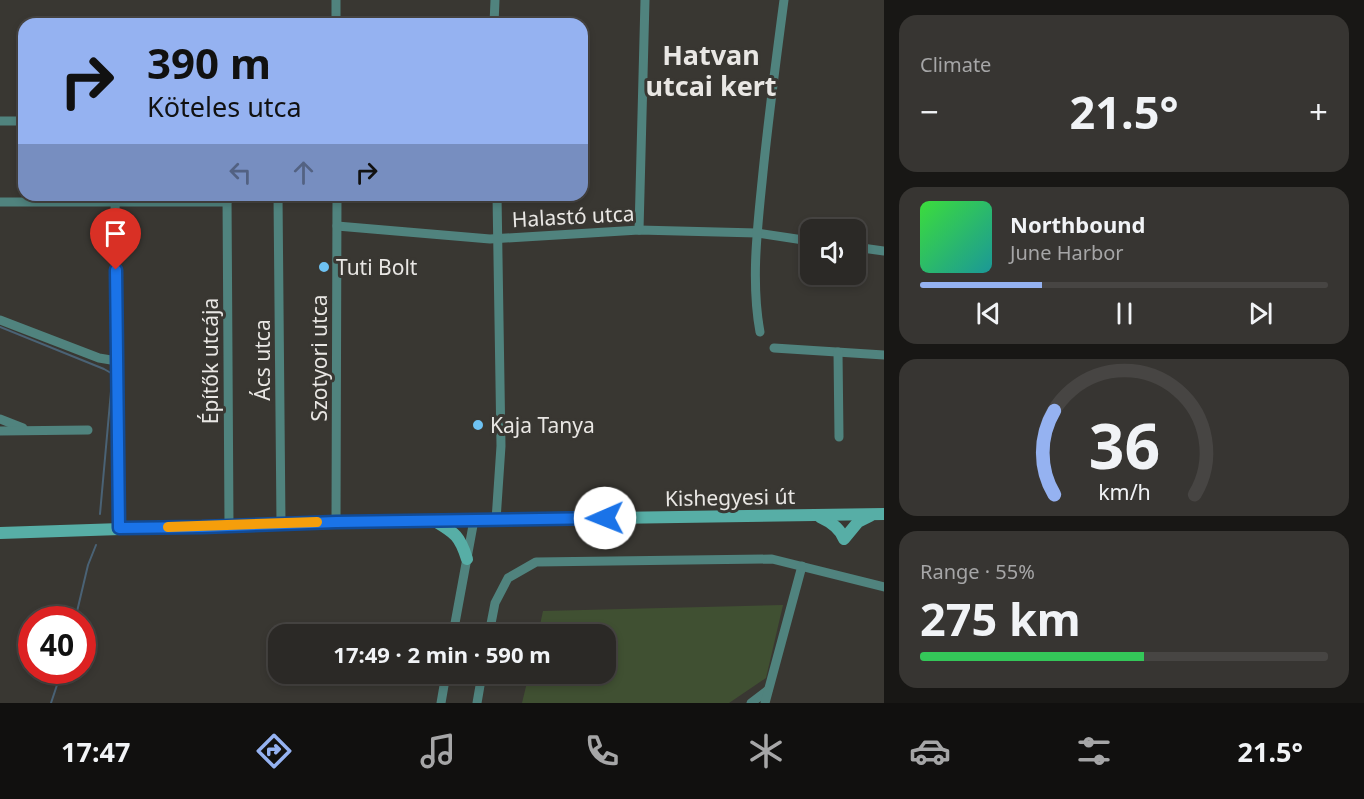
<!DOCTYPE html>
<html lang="en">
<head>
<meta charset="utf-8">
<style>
  :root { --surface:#2b2926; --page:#373532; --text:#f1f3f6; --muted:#a6a6a7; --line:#474543; --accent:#95b2f1 }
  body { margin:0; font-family:"Noto Sans",sans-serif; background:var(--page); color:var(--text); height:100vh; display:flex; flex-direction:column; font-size:22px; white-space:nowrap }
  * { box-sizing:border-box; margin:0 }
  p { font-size:20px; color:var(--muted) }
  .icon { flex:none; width:33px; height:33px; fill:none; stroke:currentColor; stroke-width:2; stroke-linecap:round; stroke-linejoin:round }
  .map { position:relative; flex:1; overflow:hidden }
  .drawer { display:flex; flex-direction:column; gap:15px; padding:15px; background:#181715; width:480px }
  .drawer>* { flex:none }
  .hud { position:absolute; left:18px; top:18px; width:570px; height:183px; border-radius:18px; box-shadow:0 3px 9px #0003,0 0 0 2px var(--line); background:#95b2f1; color:#111; overflow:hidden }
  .buttons { position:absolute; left:800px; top:219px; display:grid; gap:12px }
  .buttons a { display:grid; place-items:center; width:66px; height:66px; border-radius:12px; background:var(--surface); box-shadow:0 3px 9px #0003,0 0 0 2px var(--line); font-size:30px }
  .speed { position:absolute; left:18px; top:606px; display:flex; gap:12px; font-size:30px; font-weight:700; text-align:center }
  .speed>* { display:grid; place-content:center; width:78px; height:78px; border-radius:50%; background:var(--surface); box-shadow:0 3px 9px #0003,0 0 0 2px var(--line); line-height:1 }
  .speed .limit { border:9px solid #d22; background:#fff; color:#111 }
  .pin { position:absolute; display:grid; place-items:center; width:51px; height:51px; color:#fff; margin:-62px -26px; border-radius:50% 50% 50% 0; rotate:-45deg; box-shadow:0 0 6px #0007 }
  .pin .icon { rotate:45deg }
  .me { position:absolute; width:66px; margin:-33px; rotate:269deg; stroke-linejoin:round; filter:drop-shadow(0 0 4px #0008) }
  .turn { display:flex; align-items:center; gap:21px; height:126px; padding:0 30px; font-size:27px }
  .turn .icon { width:78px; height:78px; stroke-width:2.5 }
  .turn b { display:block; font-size:42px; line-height:51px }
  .lanes { display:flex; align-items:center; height:57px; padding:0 30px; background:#0003; justify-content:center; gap:30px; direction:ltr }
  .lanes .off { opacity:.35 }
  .big { font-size:45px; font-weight:700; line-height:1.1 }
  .drawer .widget { flex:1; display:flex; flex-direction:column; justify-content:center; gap:9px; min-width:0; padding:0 21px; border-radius:18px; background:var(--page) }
  .drawer .dial { align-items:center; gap:0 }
  .dial svg { height:156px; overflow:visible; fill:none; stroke:var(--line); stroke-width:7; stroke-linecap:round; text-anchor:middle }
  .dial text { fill:var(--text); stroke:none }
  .song { display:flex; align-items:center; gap:18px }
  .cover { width:72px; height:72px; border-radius:9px; background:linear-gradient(135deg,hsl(120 70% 55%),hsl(180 70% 35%)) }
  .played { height:6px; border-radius:3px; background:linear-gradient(90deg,var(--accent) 30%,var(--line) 30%) }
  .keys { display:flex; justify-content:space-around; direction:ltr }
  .heat { display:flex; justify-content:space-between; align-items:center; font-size:33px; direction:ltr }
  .charge { height:9px; border-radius:4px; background:linear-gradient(90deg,#34c759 55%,var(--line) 0) }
  .trip { position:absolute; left:268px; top:624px; width:348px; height:60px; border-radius:18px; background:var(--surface); box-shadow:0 3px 9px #0003,0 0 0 2px var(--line); font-weight:700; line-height:60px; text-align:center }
  .menu { display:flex; height:96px; justify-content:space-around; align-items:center; background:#11100f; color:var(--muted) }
  .menu .icon { width:42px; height:42px }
  .menu .on { color:var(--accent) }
  .menu b { font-size:27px; color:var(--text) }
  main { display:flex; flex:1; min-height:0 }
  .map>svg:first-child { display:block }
</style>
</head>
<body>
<main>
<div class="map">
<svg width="884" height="703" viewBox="0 0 884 703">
  <rect width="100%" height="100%" fill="#393732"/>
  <!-- green -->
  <path fill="#405032" d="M783 605 766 678 729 703H522L529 674H606V634H538L543 611Z"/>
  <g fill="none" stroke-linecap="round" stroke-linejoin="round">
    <!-- stream -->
    <g stroke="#4a6275" stroke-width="2">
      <path d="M0 327 104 369 111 373 112 380 100 514"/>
      <path d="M75 620 88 565 96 545"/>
      <path d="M51 703 62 670"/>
    </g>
    <!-- street -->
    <g stroke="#50837e" stroke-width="9">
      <path d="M336 0V24"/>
      <path d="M494 24 495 0"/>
      <path d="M0 121H24"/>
      <path d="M227 195 229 526"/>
      <path d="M278 195 281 524"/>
      <path d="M115 201 119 528"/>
      <path d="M0 202H227"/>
      <path d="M337 226 490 239 639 230 757 233 810 241"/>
      <path d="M639 230 645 0"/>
      <path d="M855 247 884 251"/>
      <path d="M0 320 99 358 117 361"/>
      <path d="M760 332C751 283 757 231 762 182 768 121 776 60 784 0"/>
      <path d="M774 348 884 355"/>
      <path d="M838 352 839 437"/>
      <path d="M0 419 23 428"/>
      <path d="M0 431 88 430"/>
      <path d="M496 520 501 446 497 195"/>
      <path d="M336 522 337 195"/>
      <path d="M453 634 474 520"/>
      <path d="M489 634 495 603 508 578 536 562 772 559 884 587"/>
      <path d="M441 703 446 674"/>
      <path d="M477 703 482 674"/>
      <path d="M751 703 768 690"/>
      <path d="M765 703 802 566"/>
    </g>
    <!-- secondary -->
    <g stroke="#57aea6" stroke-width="12">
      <path d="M820 517C831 522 840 528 844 539L858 522 870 516"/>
      <path d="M435 521C455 533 460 536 467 559"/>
      <path d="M0 533 336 522 884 514"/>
    </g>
  </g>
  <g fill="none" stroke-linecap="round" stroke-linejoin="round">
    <defs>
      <path id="route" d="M116 270 119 528 202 527 336 522 605 518"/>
    </defs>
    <!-- route casing -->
    <use href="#route" stroke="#114b97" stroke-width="15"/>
    <!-- route -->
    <use href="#route" stroke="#1a73e8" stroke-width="10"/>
    <!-- slow -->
    <path stroke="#f59e0b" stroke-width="10" d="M168 527 317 522"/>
  </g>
  <!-- markers -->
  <g fill="#6ec2f3" stroke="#393732" stroke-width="2">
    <circle cx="324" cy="267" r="6"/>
    <circle cx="478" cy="425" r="6"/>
  </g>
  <g text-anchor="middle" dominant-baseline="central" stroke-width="6" stroke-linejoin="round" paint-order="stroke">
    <!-- street labels -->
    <g font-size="21" fill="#e9e7e4" stroke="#393732">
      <text transform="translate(573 216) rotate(-3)">Halastó utca</text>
      <text transform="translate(319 358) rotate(-90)">Szotyori utca</text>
      <text transform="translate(262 360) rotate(-90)">Ács utca</text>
      <text transform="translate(210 361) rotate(-90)">Építők utcája</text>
      <text transform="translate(730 497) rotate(-1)">Kishegyesi út</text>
    </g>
    <!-- poi labels -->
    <g font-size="21" fill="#e9e7e4" stroke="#393732" text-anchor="start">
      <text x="336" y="267">Tuti Bolt</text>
      <text x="490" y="425">Kaja Tanya</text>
    </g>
    <!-- district labels -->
    <g font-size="27" font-weight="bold" fill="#e9e7e4" stroke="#393732">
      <text x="711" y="54">Hatvan<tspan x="711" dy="31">utcai kert</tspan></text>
    </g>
  </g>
</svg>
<div class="buttons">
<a><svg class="icon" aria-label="sound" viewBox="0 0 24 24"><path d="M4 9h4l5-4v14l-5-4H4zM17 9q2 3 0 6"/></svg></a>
</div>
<div class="speed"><div class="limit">40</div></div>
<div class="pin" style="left:116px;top:270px;background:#d93025"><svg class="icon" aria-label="arrive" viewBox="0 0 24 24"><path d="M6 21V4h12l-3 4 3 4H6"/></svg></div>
<svg class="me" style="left:605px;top:518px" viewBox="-20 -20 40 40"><circle r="19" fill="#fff"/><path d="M0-13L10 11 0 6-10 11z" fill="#1a73e8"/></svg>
<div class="trip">17:49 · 2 min · 590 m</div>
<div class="hud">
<div class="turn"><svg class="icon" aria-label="right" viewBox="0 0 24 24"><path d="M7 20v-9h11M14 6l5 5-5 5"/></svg><div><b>390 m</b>Köteles utca</div></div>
<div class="lanes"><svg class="icon off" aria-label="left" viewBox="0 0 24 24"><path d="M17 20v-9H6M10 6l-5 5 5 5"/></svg><svg class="icon off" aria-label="ahead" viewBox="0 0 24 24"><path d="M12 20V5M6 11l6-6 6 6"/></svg><svg class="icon" aria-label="right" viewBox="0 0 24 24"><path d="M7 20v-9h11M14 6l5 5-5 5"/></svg></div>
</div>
</div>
<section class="drawer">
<div class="widget"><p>Climate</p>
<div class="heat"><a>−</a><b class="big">21.5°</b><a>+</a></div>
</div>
<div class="widget">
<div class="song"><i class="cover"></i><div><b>Northbound</b><p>June Harbor</p></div></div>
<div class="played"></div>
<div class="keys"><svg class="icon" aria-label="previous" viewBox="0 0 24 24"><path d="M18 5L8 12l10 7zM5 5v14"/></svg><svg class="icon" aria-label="pause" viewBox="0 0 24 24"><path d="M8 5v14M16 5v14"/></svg><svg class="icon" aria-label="next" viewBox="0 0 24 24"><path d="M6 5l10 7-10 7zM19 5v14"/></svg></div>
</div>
<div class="widget dial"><svg viewBox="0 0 100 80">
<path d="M14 69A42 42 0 1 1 86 69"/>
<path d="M14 69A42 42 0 0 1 14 26" stroke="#95b2f1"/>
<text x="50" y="56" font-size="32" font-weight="700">36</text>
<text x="50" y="72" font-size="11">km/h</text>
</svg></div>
<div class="widget"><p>Range · 55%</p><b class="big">275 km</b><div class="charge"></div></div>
</section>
</main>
<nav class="menu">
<b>17:47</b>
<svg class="icon on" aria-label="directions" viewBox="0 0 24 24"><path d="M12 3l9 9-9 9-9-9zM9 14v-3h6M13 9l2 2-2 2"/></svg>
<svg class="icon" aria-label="music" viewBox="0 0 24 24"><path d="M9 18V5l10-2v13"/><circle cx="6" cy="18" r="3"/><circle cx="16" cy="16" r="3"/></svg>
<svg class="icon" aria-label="phone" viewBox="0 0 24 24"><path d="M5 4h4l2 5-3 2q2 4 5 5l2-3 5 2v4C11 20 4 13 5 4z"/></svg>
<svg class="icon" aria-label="climate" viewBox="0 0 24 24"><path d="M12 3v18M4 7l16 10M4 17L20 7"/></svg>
<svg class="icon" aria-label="car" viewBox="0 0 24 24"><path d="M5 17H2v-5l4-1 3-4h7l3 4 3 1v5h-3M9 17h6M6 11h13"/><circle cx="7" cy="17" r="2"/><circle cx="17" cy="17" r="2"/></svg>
<svg class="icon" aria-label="filters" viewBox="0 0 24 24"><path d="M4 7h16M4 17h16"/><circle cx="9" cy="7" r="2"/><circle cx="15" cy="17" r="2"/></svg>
<b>21.5°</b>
</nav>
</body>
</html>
